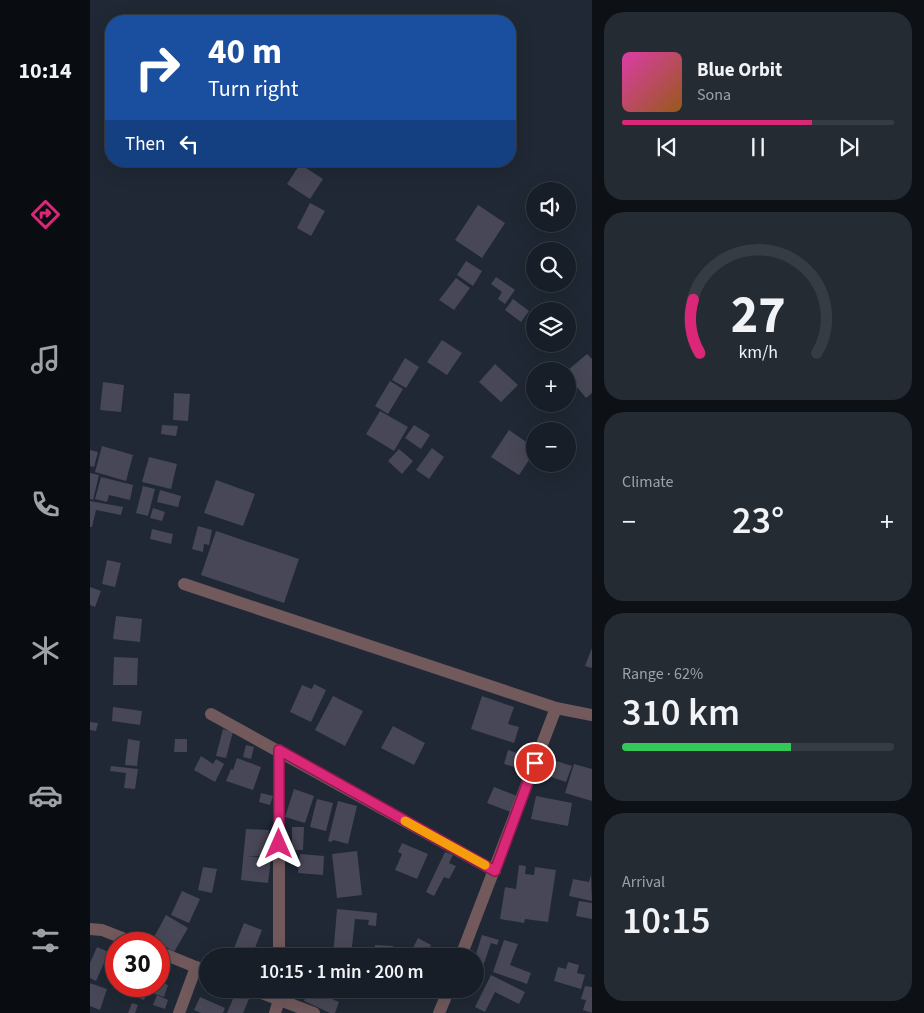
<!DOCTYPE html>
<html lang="en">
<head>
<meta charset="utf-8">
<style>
  :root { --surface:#171e27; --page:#242b33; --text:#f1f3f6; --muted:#9ea2a7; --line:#363c44; --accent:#db2777 }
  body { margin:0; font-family:"Source Sans 3",sans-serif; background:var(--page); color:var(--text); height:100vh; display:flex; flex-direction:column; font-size:19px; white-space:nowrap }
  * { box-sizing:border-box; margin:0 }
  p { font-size:16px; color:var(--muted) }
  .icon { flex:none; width:28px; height:28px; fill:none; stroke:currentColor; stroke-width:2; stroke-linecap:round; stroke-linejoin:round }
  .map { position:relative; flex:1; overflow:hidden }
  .sheet { display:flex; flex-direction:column; gap:12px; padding:12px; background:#0d1015; width:332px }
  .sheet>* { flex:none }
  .hud { position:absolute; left:15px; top:15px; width:411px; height:152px; border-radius:20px; box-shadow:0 5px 20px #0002,0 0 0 1px var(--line); background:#1a4fa0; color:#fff; overflow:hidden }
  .controls { position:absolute; left:436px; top:182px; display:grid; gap:10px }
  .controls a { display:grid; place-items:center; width:50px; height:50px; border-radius:50%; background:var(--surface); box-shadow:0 5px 20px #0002,0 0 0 1px var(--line); font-size:25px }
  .speed { position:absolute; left:15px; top:932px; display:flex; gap:10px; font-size:25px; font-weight:700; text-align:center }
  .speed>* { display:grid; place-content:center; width:65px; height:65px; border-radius:50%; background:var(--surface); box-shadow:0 5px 20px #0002,0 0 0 1px var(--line); line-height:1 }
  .speed .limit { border:8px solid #d22; background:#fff; color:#111 }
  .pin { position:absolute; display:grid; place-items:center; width:42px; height:42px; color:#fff; margin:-21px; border:2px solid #fff; border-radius:50%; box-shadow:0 1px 5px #0007 }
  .me { position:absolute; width:55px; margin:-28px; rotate:0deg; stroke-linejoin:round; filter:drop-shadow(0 0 4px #0008) }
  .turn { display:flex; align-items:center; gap:18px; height:105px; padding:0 20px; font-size:22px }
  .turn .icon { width:65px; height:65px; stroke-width:2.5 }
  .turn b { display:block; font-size:35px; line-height:42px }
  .then { display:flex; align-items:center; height:48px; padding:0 20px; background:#0003; gap:10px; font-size:19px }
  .big { font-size:38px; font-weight:600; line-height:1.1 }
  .sheet .widget { flex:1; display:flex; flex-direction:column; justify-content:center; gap:8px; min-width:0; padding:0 18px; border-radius:20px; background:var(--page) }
  .sheet .dial { align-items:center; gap:0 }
  .dial svg { height:130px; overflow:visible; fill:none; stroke:var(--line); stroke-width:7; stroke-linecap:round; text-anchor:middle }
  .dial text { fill:var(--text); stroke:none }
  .song { display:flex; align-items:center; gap:15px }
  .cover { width:60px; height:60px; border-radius:8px; background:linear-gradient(135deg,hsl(320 70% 55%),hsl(30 70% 35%)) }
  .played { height:5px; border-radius:2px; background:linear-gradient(90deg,var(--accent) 70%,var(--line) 70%) }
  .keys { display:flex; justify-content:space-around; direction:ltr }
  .heat { display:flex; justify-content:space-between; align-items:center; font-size:28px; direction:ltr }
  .charge { height:8px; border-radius:4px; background:linear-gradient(90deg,#34c759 62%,var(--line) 0) }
  .trip { position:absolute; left:109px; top:948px; width:285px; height:50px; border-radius:25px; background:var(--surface); box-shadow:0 5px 20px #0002,0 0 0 1px var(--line); font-weight:600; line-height:50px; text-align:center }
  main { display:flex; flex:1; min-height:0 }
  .dock { display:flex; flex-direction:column; width:90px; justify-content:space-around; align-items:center; background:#090c10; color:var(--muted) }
  .dock .icon { width:35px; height:35px }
  .dock .current { color:var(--accent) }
  .dock b { font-size:22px; color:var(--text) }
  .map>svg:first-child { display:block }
</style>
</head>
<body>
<main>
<nav class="dock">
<b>10:14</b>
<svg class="icon current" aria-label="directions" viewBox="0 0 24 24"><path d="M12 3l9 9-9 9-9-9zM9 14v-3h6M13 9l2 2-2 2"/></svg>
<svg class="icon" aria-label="music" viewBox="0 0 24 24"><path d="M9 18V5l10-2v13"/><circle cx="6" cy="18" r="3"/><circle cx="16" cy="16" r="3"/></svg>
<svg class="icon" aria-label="phone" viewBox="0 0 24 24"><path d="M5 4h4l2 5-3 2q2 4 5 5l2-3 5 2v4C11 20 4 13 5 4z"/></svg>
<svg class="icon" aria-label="climate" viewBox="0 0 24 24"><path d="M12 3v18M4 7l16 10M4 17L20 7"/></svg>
<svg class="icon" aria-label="car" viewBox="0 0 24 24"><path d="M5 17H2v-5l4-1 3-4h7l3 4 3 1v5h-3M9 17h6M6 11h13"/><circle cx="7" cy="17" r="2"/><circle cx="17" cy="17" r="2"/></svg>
<svg class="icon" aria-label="filters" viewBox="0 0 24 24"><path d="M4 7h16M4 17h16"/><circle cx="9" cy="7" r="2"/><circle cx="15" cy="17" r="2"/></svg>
</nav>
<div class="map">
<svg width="502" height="1013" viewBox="0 0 502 1013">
  <rect width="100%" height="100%" fill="#1f2834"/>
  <!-- building -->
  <g fill="#474757">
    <path d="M210 164 233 179 220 199 197 184Z"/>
    <path d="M220 203 235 211 221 236 207 228Z"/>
    <path d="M388 205 415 223 392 258 365 240Z"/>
    <path d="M376 261 392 271 383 286 367 275Z"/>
    <path d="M406 277 425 290 415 304 408 299 412 292 401 284Z"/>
    <path d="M366 278 380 288 364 310 349 300Z"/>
    <path d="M423 299 439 311 431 322 415 310Z"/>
    <path d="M445 327V340L439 334Z"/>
    <path d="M352 340 372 353 357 375 337 362Z"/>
    <path d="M497 354 502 359V393L496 398 478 376V370Z"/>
    <path d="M315 358 329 367 316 388 302 380Z"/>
    <path d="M405 364 428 385 411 402 389 382Z"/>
    <path d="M300 381 313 389 298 414 285 406Z"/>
    <path d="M13 382 34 385 31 412 10 410Z"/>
    <path d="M84 393 100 394 98 421 83 420Z"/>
    <path d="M290 411 318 427 304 451 276 434Z"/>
    <path d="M72 425 88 426 86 436 71 434Z"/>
    <path d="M324 425 340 435 331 449 315 438Z"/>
    <path d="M419 430 445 448V451L429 475 401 457Z"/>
    <path d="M12 446 43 455 36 481 5 472Z"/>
    <path d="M342 448 354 457 339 479 326 470Z"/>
    <path d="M309 449 323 461 312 474 298 461Z"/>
    <path d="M0 450 8 452 4 467 0 466Z"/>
    <path d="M59 457 87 464 81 489 52 482Z"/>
    <path d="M0 473 9 475 3 500 0 499Z"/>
    <path d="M11 477 43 485 40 500 19 495 17 502 5 499Z"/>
    <path d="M126 480 165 494 153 526 114 513Z"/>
    <path d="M53 486 65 489 58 516 46 513Z"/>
    <path d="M70 490 91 496 88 507 67 502Z"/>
    <path d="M0 501 33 507 31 515 6 510 2 527H0Z"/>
    <path d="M63 508 75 512 72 521 60 518Z"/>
    <path d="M108 526 122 530 119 545 114 544 113 552 102 549Z"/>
    <path d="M62 529 83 534 81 544 60 539Z"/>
    <path d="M126 531 209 559 194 603 111 575Z"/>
    <path d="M17 560 31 563 25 587 12 584Z"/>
    <path d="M0 587 11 591 5 607 0 605Z"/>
    <path d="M26 616 52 619 50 642 23 639Z"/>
    <path d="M502 648V668L495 666Z"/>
    <path d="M24 657 48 658 47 685H23Z"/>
    <path d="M224 684 236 690 221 722 200 712 212 685 222 689Z"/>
    <path d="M243 696 273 711 255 746 225 730Z"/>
    <path d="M392 696 424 707 418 724 429 727 424 743 381 729Z"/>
    <path d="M23 707 52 711 50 725 22 721Z"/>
    <path d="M0 722 8 723 6 731 0 730Z"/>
    <path d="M303 726 335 743 324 765 291 748Z"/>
    <path d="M133 729 143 732 136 758 126 756Z"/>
    <path d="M38 739 50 741 47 766 35 765Z"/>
    <path d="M85 739H97V752H84Z"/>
    <path d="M156 745 164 747 161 759 153 757Z"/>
    <path d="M418 750 427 753 425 758 438 763 435 770 414 764Z"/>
    <path d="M111 756 123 764 126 759 134 764 125 782 104 770Z"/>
    <path d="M147 758 171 767 163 790 136 781 141 769 143 770Z"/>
    <path d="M460 759 482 766 476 782 455 775Z"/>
    <path d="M484 764 502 769V801L475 793Z"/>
    <path d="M21 766 48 769 45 789 34 788 36 773 20 771Z"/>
    <path d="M404 787 427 796 421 812 397 803Z"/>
    <path d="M204 789 224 796 215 823 195 817Z"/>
    <path d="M171 793 183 796 180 805 169 802Z"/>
    <path d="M446 796 482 803 478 826 441 819Z"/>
    <path d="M227 799 243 803 236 831 220 827Z"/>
    <path d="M248 801 267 806 258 844 243 840 242 842 238 841Z"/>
    <path d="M202 827H214L213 850H202Z"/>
    <path d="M156 829 179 830 178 856H157L181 858 178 883 151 880Z"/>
    <path d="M312 843 338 854 327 879 305 870 312 854 308 852Z"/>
    <path d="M267 851 272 895 247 898 242 854Z"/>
    <path d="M355 852 363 855 359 863 366 866 359 879 354 877 344 896 336 892Z"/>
    <path d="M210 854 234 856 233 875 208 873Z"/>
    <path d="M429 865 436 866 435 874 444 875 445 867 466 870 458 922 435 919 434 923 410 919 415 887 426 889Z"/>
    <path d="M113 867 127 869 122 893 108 890Z"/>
    <path d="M501 875 502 901 479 896 483 879 499 882Z"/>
    <path d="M92 891 110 899 99 923 81 915Z"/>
    <path d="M489 901 502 903V919L486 916Z"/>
    <path d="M247 909 287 913 286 926 278 925 279 920 265 919 261 956H243Z"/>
    <path d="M76 915 98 928 84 952 63 939Z"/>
    <path d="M154 923 172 930 162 956H141Z"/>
    <path d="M392 935 409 940 407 945 401 943 392 969 385 967V957Z"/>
    <path d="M328 938 341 945 336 956H319Z"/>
    <path d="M414 940 428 944 420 965 441 973 437 984 403 972Z"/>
    <path d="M22 944 26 946V957L18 954 6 981 0 978V963L7 947 19 952Z"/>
    <path d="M285 945 303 946 302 956H284Z"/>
    <path d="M478 962 489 965 487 973 495 975 491 989 464 981 468 967 476 969Z"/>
    <path d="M401 975 435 992 429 1004 405 992 395 1012 385 1007Z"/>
    <path d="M69 982 78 985 74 997 59 992 61 986H69Z"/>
    <path d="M0 983 17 989 10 1010 0 1006Z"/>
    <path d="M40 986H59L54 1000 37 993Z"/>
    <path d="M495 986 502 987V1013L493 1010 496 1000 491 999Z"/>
    <path d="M219 989 249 1002 245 1013H240L214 1001Z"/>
    <path d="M145 994 159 999 153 1013H137Z"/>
    <path d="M67 995 78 1000 75 1009 63 1005Z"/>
    <path d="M110 997 135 1008 133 1013H111L104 1010Z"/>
    <path d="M42 1003 48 1005 45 1013H38Z"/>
  </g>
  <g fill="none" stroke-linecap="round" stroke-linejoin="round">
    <!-- street -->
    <g stroke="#71595c" stroke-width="12">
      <path d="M94 584 466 708 502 715"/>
      <path d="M121 714 405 871"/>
      <path d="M189 750V956"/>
      <path d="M0 929 12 930 48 944"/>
      <path d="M69 952 118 972"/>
      <path d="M371 956 466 708"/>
      <path d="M161 989 224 1013"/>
      <path d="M89 1013 106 967"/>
      <path d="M185 1013 189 1000V989"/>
      <path d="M349 1013 359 989"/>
    </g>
  </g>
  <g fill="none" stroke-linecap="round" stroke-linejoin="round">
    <defs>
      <path id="route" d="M189 844V750L405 871 445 763"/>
    </defs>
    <!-- route casing -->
    <use href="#route" stroke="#8e194d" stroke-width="12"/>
    <!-- route -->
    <use href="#route" stroke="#db2777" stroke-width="9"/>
    <!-- slow -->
    <path stroke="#f59e0b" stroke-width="9" d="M315 821 395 865"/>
  </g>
</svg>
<div class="controls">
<a><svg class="icon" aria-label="sound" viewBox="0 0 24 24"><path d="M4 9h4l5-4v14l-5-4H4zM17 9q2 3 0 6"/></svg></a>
<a><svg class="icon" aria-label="search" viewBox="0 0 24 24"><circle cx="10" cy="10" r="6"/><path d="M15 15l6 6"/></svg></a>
<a><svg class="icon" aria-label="layers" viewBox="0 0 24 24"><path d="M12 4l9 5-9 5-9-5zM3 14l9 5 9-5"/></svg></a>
<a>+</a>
<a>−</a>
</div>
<div class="speed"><div class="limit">30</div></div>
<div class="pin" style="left:445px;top:763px;background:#d93025"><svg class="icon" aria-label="arrive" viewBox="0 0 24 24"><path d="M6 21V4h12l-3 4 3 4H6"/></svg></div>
<svg class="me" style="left:189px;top:844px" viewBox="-20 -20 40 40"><path d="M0-17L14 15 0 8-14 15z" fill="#db2777" stroke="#fff" stroke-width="4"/></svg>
<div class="trip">10:15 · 1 min · 200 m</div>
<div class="hud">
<div class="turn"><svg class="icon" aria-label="right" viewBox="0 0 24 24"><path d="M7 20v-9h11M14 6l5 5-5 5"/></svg><div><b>40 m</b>Turn right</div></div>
<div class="then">Then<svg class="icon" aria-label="left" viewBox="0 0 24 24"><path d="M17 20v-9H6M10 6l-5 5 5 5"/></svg></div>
</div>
</div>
<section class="sheet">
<div class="widget">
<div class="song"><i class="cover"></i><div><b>Blue Orbit</b><p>Sona</p></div></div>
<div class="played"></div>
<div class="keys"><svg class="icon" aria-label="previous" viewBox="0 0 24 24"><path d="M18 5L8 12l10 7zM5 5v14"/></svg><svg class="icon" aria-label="pause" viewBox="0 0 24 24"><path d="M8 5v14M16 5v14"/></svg><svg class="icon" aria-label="next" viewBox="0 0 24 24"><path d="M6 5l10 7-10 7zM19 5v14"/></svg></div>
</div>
<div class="widget dial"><svg viewBox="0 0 100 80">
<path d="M14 69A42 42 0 1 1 86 69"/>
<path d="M14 69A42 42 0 0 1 10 36" stroke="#db2777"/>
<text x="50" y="56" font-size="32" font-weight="700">27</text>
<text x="50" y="72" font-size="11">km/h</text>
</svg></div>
<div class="widget"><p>Climate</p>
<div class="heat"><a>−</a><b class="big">23°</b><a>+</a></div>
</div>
<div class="widget"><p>Range · 62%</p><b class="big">310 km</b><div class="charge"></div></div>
<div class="widget"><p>Arrival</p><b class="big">10:15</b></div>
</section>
</main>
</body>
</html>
